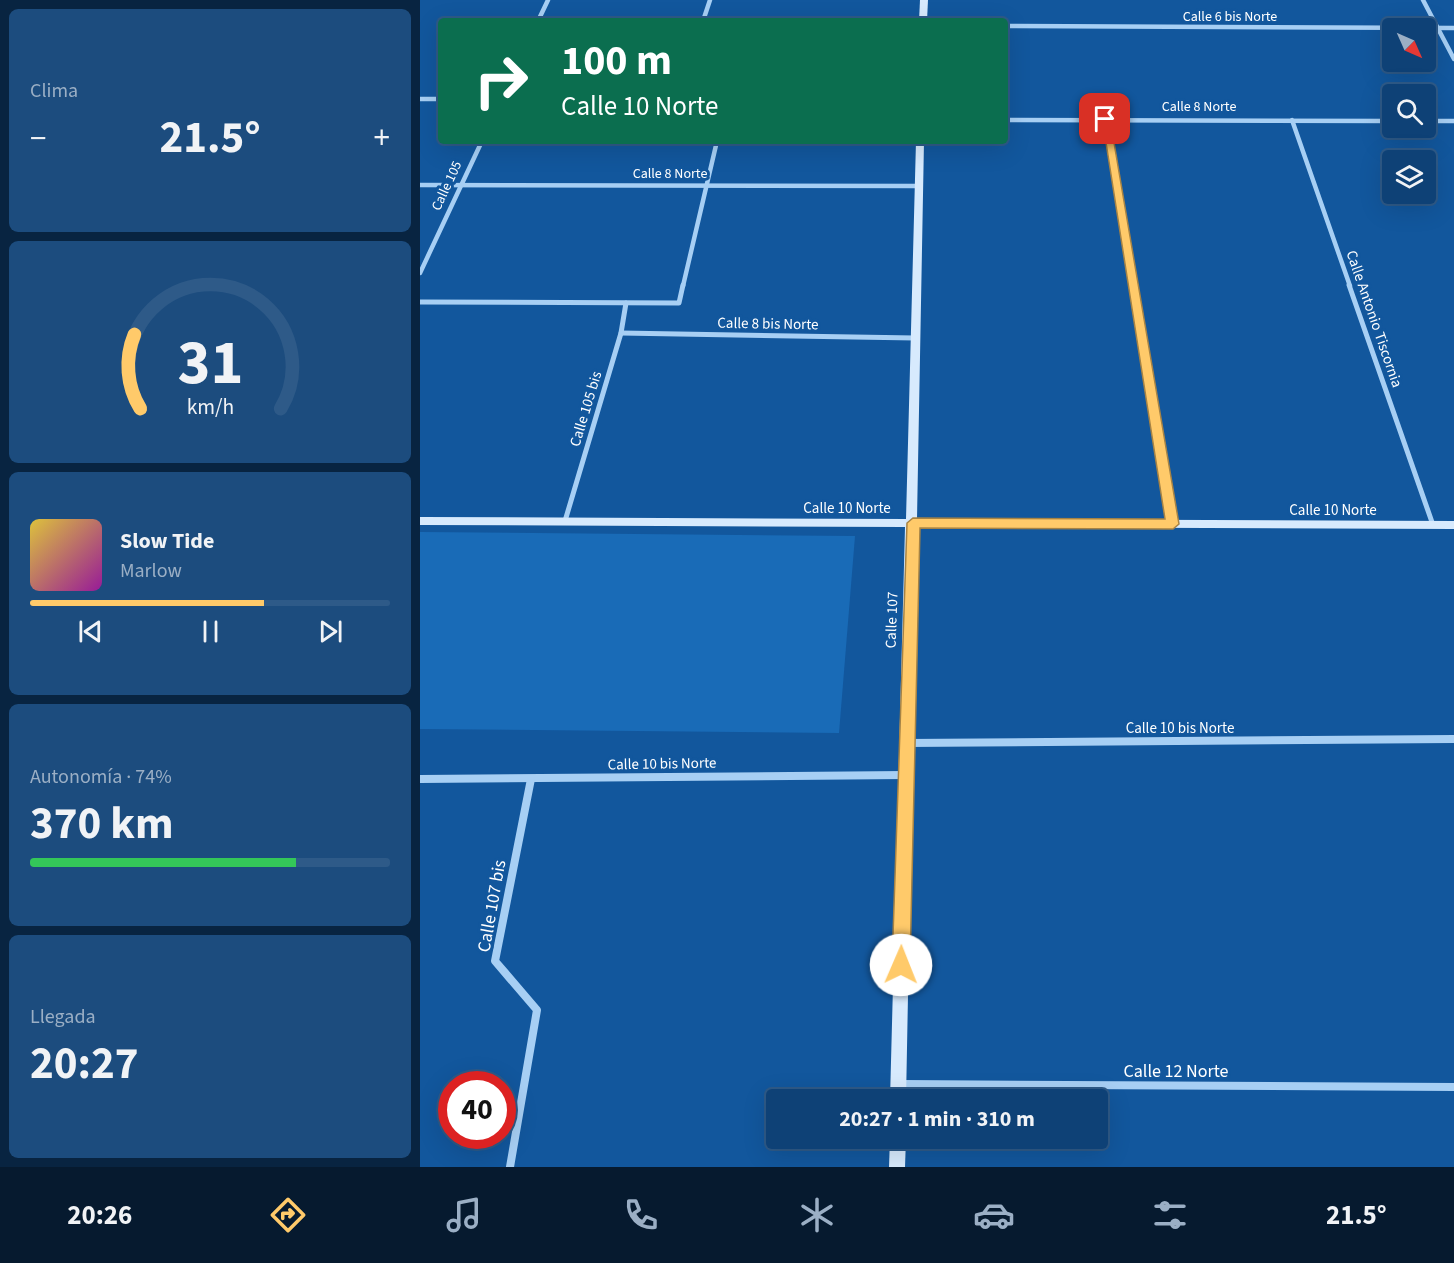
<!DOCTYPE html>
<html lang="es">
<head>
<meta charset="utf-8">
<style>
  :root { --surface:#0e4176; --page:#1c4c7e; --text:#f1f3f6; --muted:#9bafc5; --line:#2e5a88; --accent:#ffca6a }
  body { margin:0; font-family:"Source Sans 3",sans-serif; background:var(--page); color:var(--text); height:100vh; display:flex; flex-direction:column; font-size:22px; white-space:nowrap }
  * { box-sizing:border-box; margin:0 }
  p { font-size:20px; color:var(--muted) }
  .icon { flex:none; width:33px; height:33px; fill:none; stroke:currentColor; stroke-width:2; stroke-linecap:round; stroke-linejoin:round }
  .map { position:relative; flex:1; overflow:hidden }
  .details { display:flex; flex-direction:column; gap:9px; padding:9px; background:#082441; width:420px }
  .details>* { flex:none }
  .top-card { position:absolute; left:18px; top:18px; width:570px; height:126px; border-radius:6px; box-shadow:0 6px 24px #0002,0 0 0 2px var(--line); background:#0b6e4f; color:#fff; overflow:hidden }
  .needle { width:39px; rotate:135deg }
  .controls { position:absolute; left:962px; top:18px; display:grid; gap:12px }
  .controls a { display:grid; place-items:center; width:54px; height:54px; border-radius:6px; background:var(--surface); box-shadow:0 6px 24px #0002,0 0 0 2px var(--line); font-size:30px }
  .speed { position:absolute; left:18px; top:1071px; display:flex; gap:12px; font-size:30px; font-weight:700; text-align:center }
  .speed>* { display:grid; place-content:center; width:78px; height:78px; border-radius:50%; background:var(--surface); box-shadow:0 6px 24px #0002,0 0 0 2px var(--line); line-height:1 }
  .speed .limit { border:9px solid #d22; background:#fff; color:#111 }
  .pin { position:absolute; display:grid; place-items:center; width:51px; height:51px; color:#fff; margin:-26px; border-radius:12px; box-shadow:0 3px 9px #0006 }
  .me { position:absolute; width:66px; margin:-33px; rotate:1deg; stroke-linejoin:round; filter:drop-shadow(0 0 4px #0008) }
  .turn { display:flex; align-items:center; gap:21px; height:126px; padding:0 24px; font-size:27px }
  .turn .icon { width:78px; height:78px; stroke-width:2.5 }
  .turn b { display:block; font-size:42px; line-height:51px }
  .big { font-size:45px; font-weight:700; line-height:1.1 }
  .details .tile { flex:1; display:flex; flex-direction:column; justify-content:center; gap:9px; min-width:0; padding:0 21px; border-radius:9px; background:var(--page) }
  .details .dial { align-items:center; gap:0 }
  .dial svg { height:156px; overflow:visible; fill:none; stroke:var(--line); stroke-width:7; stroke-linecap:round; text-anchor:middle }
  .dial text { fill:var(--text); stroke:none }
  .song { display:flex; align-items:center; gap:18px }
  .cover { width:72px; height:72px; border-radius:9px; background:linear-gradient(135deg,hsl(50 70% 55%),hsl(300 70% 35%)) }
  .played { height:6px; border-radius:3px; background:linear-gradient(90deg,var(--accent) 65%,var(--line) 65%) }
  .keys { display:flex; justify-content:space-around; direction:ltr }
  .heat { display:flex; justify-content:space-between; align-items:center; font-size:33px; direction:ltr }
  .charge { height:9px; border-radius:4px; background:linear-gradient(90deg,#34c759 74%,var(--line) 0) }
  .trip { position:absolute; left:346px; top:1089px; width:342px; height:60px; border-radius:6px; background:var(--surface); box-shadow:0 6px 24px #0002,0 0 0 2px var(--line); font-weight:700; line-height:60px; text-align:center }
  .dock { display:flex; height:96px; justify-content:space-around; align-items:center; background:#061a2f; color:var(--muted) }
  .dock .icon { width:42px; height:42px }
  .dock .on { color:var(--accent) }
  .dock b { font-size:27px; color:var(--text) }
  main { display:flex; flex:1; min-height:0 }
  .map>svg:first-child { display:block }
</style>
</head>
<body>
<main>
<section class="details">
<div class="tile"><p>Clima</p>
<div class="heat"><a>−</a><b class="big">21.5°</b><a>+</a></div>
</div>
<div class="tile dial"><svg viewBox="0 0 100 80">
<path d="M14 69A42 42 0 1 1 86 69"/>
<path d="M14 69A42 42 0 0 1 11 31" stroke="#ffca6a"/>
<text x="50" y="56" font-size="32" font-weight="700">31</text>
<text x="50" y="72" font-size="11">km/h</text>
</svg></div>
<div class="tile">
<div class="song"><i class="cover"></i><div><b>Slow Tide</b><p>Marlow</p></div></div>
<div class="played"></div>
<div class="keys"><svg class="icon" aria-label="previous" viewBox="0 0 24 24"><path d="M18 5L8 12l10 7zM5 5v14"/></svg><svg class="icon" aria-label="pause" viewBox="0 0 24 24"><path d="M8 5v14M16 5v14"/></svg><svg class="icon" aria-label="next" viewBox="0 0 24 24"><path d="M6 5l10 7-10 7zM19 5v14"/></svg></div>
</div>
<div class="tile"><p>Autonomía · 74%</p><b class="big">370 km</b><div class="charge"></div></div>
<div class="tile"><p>Llegada</p><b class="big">20:27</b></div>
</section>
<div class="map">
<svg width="1034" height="1167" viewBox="0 0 1034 1167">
  <rect width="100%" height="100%" fill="#12579d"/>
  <!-- green -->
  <path fill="#196bb7" d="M0 532 435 536 419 733 0 729Z"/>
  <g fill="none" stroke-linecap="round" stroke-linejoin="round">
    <!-- street-far2 -->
    <g stroke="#a7cff4" stroke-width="4.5">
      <path d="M1003 0 1034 59"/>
      <path d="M118 21 128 0"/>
      <path d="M283 21 290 0"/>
      <path d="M585 26 1034 28"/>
      <path d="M0 99H21"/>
      <path d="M685 119 713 286"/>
      <path d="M585 120 972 121"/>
      <path d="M872 120 930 286"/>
      <path d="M1005 121H1034"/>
      <path d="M0 185 499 186"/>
      <path d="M0 273 62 141"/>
      <path d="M263 286 297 141"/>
    </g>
    <!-- street-far1 -->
    <g stroke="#a7cff4" stroke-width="5">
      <path d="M713 285 753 524"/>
      <path d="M929 285 1013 525"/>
      <path d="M0 302 259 303 263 285"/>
      <path d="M201 333 495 338"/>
      <path d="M145 521 201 333 206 303"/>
    </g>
    <!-- street -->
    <g stroke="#a7cff4" stroke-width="8">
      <path d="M486 743 1034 739"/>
      <path d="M0 779 485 775"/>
      <path d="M480 1084 1034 1087"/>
      <path d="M90 1167 117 1010 75 961 111 779"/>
    </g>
    <!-- secondary -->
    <g fill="#d7eafd" fill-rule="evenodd">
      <path d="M500 0H508L507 21H499Z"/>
      <path d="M496 141H504L497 519 1034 521V529L497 527 486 1100H470L485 527 0 525V517L486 519Z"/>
      <path d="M470 1138H486L485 1167H469Z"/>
    </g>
  </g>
  <!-- route -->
  <path fill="#ffca6a" stroke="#a68345" stroke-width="1.5" d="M682 117 690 119 759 524 753 529 500 528 490 965 487 971 481 973 475 971 472 965 487 523 493 518 745 519Z"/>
  <g text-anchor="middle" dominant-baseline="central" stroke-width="6" stroke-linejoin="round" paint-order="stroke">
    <!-- far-street labels -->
    <g font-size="14" fill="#fff" stroke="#12579d">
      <text x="810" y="17">Calle 6 bis Norte</text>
      <text x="779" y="107">Calle 8 Norte</text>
      <text x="250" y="174">Calle 8 Norte</text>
      <text transform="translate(27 186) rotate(-65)">Calle 105</text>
    </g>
    <!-- street labels -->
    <g font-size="15" fill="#fff" stroke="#12579d">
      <text transform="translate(954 319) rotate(71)">Calle Antonio Tiscornia</text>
      <text transform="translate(348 324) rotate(1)">Calle 8 bis Norte</text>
      <text transform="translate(166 409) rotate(-73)">Calle 105 bis</text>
      <text x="427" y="508">Calle 10 Norte</text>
      <text x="913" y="510">Calle 10 Norte</text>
      <text transform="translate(472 620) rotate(-88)">Calle 107</text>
      <text x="760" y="728">Calle 10 bis Norte</text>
      <text transform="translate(242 764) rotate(-1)">Calle 10 bis Norte</text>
    </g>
    <!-- near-street labels -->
    <g font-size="18" fill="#fff" stroke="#12579d">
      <text transform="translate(72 906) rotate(-80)">Calle 107 bis</text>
      <text x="756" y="1071">Calle 12 Norte</text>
    </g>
  </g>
</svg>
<div class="controls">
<a><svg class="needle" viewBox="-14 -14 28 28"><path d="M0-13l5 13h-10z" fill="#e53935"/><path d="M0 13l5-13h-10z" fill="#9bafc5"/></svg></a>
<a><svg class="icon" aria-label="search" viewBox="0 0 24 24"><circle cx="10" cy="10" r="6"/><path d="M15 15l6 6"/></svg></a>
<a><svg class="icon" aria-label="layers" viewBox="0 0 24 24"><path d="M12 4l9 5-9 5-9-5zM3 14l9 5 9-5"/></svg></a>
</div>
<div class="speed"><div class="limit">40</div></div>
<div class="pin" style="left:685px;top:119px;background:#d93025"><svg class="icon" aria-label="arrive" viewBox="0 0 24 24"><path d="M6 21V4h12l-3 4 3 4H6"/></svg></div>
<svg class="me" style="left:481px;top:965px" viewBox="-20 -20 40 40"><circle r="19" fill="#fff"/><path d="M0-13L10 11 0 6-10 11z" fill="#ffca6a"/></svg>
<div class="trip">20:27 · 1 min · 310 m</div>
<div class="top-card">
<div class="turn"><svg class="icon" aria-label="right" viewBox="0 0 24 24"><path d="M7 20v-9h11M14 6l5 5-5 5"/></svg><div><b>100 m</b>Calle 10 Norte</div></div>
</div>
</div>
</main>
<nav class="dock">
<b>20:26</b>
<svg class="icon on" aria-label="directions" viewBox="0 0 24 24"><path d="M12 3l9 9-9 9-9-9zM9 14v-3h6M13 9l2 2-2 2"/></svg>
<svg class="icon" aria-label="music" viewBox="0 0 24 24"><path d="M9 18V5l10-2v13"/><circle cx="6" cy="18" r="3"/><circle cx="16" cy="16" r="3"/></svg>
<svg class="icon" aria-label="phone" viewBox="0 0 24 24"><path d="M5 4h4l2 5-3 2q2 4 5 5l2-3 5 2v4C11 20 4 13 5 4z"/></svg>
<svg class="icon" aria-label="climate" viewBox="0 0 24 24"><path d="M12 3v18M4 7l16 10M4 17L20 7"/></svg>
<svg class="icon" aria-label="car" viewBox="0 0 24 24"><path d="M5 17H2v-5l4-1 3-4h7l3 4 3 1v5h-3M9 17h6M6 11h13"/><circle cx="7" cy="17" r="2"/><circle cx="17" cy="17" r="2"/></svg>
<svg class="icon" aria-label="filters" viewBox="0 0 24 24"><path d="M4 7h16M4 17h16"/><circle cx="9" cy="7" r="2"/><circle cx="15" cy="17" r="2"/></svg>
<b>21.5°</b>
</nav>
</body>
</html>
